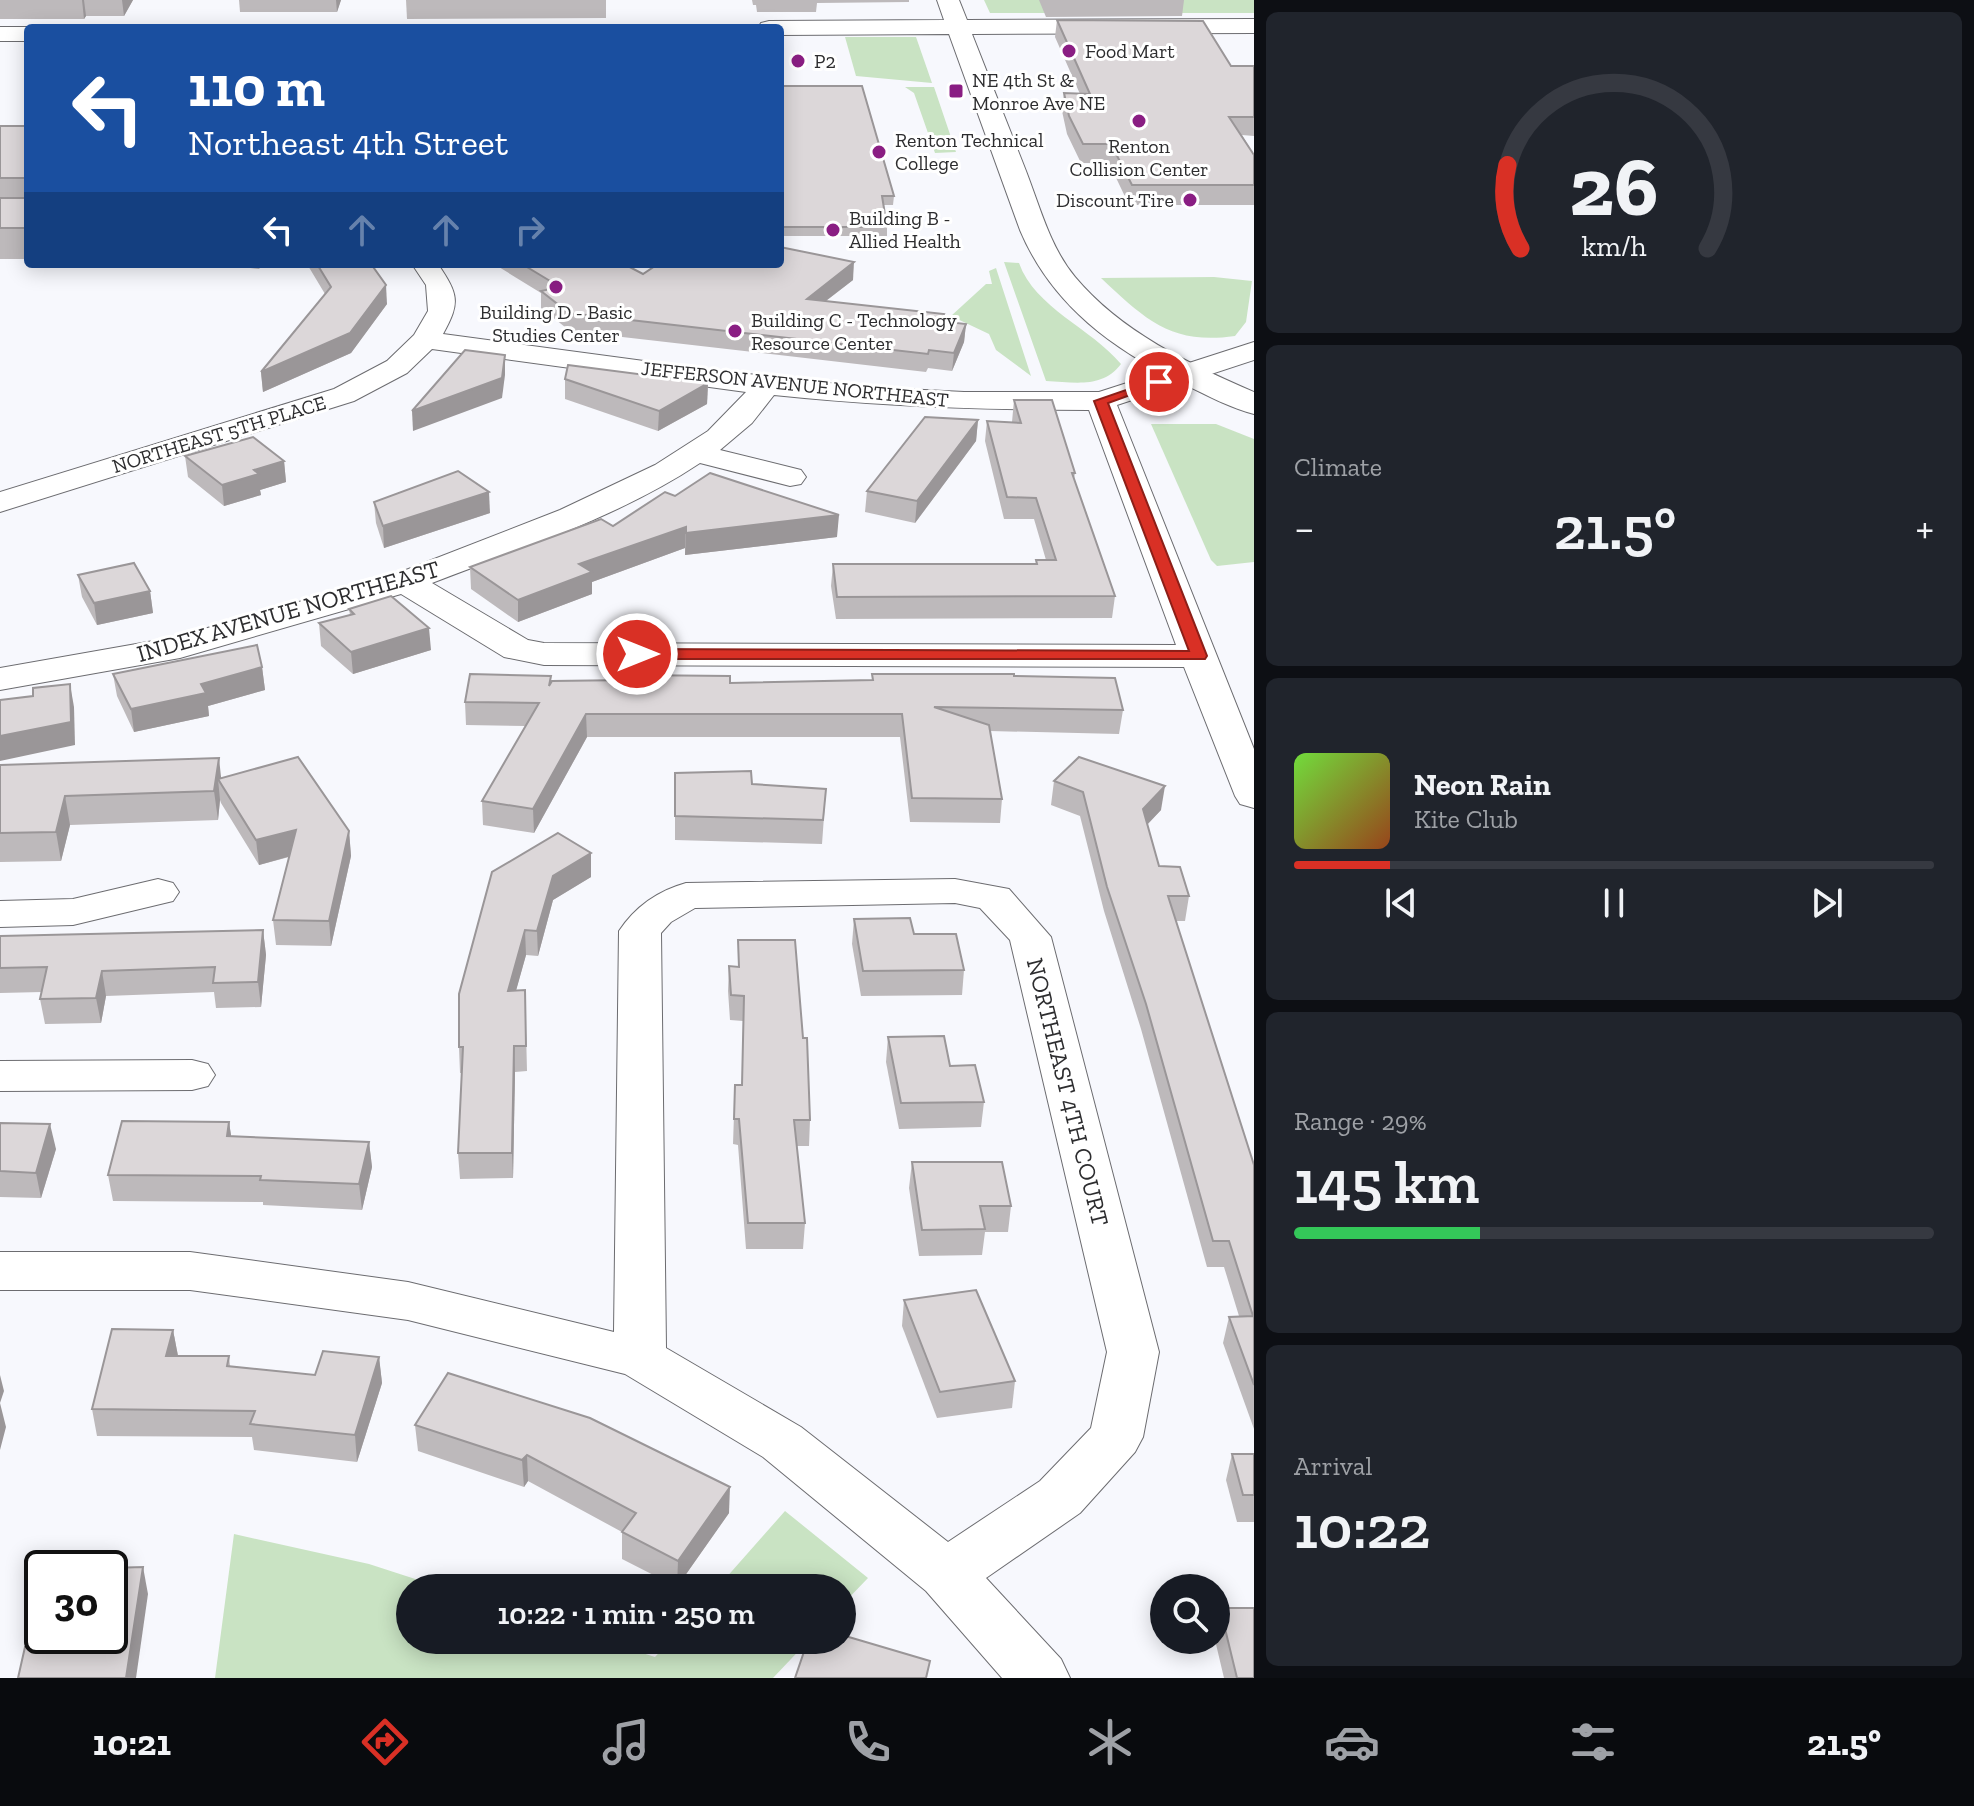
<!DOCTYPE html>
<html lang="en">
<head>
<meta charset="utf-8">
<style>
  :root { --surface:#171b24; --page:#20242c; --text:#f1f3f6; --muted:#9ea1a6; --line:#363941; --accent:#d93025 }
  body { margin:0; font-family:"Zilla Slab",serif; background:var(--page); color:var(--text); height:100vh; display:flex; flex-direction:column; font-size:30px; white-space:nowrap }
  * { box-sizing:border-box; margin:0 }
  p { font-size:26px; color:var(--muted) }
  .icon { flex:none; width:44px; height:44px; fill:none; stroke:currentColor; stroke-width:2; stroke-linecap:round; stroke-linejoin:round }
  .map { position:relative; flex:1; overflow:hidden }
  .sheet { display:flex; flex-direction:column; gap:12px; padding:12px; background:#0d0f14; width:720px }
  .sheet>* { flex:none }
  .guide { position:absolute; left:24px; top:24px; width:760px; height:244px; border-radius:8px; box-shadow:0 4px 20px #0003; background:#1a4fa0; color:#fff; overflow:hidden }
  .fabs { position:absolute; left:1150px; top:1574px; display:grid; gap:16px }
  .fabs a { display:grid; place-items:center; width:80px; height:80px; border-radius:50%; background:var(--surface); box-shadow:0 4px 20px #0003; font-size:40px }
  .speed { position:absolute; left:24px; top:1550px; display:flex; gap:16px; font-size:40px; font-weight:700; text-align:center }
  .speed>* { display:grid; place-content:center; width:104px; height:104px; border-radius:50%; background:var(--surface); box-shadow:0 4px 20px #0003; line-height:1 }
  .speed .limit { border:4px solid #111; border-radius:12px; background:#fff; color:#111 }
  .pin { position:absolute; display:grid; place-items:center; width:68px; height:68px; color:#fff; margin:-34px; border:4px solid #fff; border-radius:50%; box-shadow:0 2px 8px #0007 }
  .me { position:absolute; width:88px; margin:-44px; rotate:90deg; stroke-linejoin:round; filter:drop-shadow(0 0 6px #0008) }
  .turn { display:flex; align-items:center; gap:28px; height:168px; padding:0 32px; font-size:36px }
  .turn .icon { width:104px; height:104px; stroke-width:2.5 }
  .turn b { display:block; font-size:56px; line-height:68px }
  .lanes { display:flex; align-items:center; height:76px; padding:0 32px; background:#0003; justify-content:center; gap:40px; direction:ltr }
  .lanes .off { opacity:.35 }
  .big { font-size:60px; font-weight:600; line-height:1.1 }
  .sheet .card { flex:1; display:flex; flex-direction:column; justify-content:center; gap:12px; min-width:0; padding:0 28px; border-radius:12px; background:var(--page) }
  .sheet .dial { align-items:center; gap:0 }
  .dial svg { height:208px; overflow:visible; fill:none; stroke:var(--line); stroke-width:7; stroke-linecap:round; text-anchor:middle }
  .dial text { fill:var(--text); stroke:none }
  .song { display:flex; align-items:center; gap:24px }
  .cover { width:96px; height:96px; border-radius:12px; background:linear-gradient(135deg,hsl(100 70% 55%),hsl(20 70% 35%)) }
  .played { height:8px; border-radius:4px; background:linear-gradient(90deg,var(--accent) 15%,var(--line) 15%) }
  .keys { display:flex; justify-content:space-around; direction:ltr }
  .heat { display:flex; justify-content:space-between; align-items:center; font-size:44px; direction:ltr }
  .charge { height:12px; border-radius:6px; background:linear-gradient(90deg,#34c759 29%,var(--line) 0) }
  .trip { position:absolute; left:396px; top:1574px; width:460px; height:80px; border-radius:40px; background:var(--surface); box-shadow:0 4px 20px #0003; font-weight:600; line-height:80px; text-align:center }
  .tabs { display:flex; height:128px; justify-content:space-around; align-items:center; background:#090b0e; color:var(--muted) }
  .tabs .icon { width:56px; height:56px }
  .tabs .on { color:var(--accent) }
  .tabs b { font-size:36px; color:var(--text) }
  main { display:flex; flex:1; min-height:0 }
  .map>svg:first-child { display:block }
</style>
</head>
<body>
<main>
<div class="map">
<svg width="1254" height="1678" viewBox="0 0 1254 1678">
  <rect width="100%" height="100%" fill="#f7f8fd"/>
  <!-- green -->
  <g fill="#c9e3c3">
    <path d="M984 0H1254V13H990Z"/>
    <path d="M845 37H916L932 83 856 76Z"/>
    <path d="M905 87H934L956 152 935 153 914 93Z"/>
    <path d="M1004 262 1019 263C1035 308 1091 328 1121 364 1102 389 1074 382 1046 381Z"/>
    <path d="M996 268 1031 376 996 350 989 334 951 316 986 284H992L989 271Z"/>
    <path d="M1214 277 1252 281 1246 322 1235 336C1171 345 1146 320 1101 278Z"/>
    <path d="M1151 424H1216L1254 439V562L1217 566 1211 560Z"/>
    <path d="M785 1511 868 1578 842 1605V1588H717Z"/>
    <path d="M234 1534 369 1564 443 1588H410V1640H602L655 1657 671 1640H809L773 1678H215Z"/>
  </g>
  <g fill="none" stroke-linecap="round" stroke-linejoin="round">
    <defs>
      <g id="street">
        <path d="M412 264H438C458 294 461 302 443 334L711 370 865 387 964 392H1099L1254 342V360L1117 405 1254 749V808L1240 804 1235 796 1184 667 544 665 504 657 401 594 180 658 0 690V668L176 637 393 575 560 510 655 465 708 431 746 392 432 349 407 373 354 401 0 512V492L334 389 387 361 414 335 428 311 426 285ZM774 395C879 406 983 410 1089 410L1176 645 544 643 528 640 432 583C522 548 619 517 700 463L790 486 801 484 806 477 801 470 720 450 752 423Z"/>
        <path d="M158 879 173 883 179 892 173 901 73 925 0 927V901L73 899Z"/>
        <path d="M955 879 1009 889 1051 937 1159 1352 1143 1437 1135 1452 1080 1513 986 1578 1061 1659 1070 1678H1002L926 1591 763 1457 625 1374 408 1320 190 1290H0V1252H190L408 1282 614 1332 619 931C635 907 657 891 686 883ZM955 903 980 908 1010 940 1107 1352 1091 1428 1040 1481 948 1542 801 1427 666 1348 661 933 671 922 695 908Z"/>
        <path d="M192 1060 208 1064 215 1075 208 1086 192 1090 0 1091V1061Z"/>
      </g>
      <g id="secondary">
        <path d="M937 0H959L967 20 1254 19V33L972 34C990 80 1008 125 1026 171 1040 207 1050 247 1075 277 1121 332 1189 364 1254 392V414C1231 408 1208 396 1186 385 1114 350 1052 306 1020 230L949 34 780 35V28H758L761 23 769 21 944 20Z"/>
        <path d="M0 27H28L32 28H28V41H0Z"/>
      </g>
    </defs>
    <!-- street casing -->
    <use href="#street" stroke="#6c6c70" stroke-width="2"/>
    <!-- secondary casing -->
    <use href="#secondary" stroke="#6c6c70" stroke-width="2"/>
    <!-- street -->
    <use href="#street" fill="#fff" fill-rule="evenodd"/>
    <!-- secondary -->
    <use href="#secondary" fill="#fff" fill-rule="evenodd"/>
  </g>
  <!-- wall -->
  <g fill="#bdb9bb">
    <path d="M0 0H133L124 16H86L84 19H0Z"/>
    <path d="M239 0H341L337 12H240Z"/>
    <path d="M406 0H606V18L407 19Z"/>
    <path d="M752 0H909V2L817 3 816 12H757L756 5H753Z"/>
    <path d="M1039 0H1184L1182 16 1046 17Z"/>
    <path d="M1057 20 1231 66H1254V136L1242 135 1254 155V205H1129L1109 163H1081L1067 134 1062 111 1064 93 1080 94 1055 37Z"/>
    <path d="M780 86 894 196 893 205H884L887 227V236H782L780 223Z"/>
    <rect x="0" y="126" width="28" height="133"/>
    <path d="M219 264H264L259 269Z"/>
    <path d="M307 264H371L387 304 351 353 263 392 261 372 325 294Z"/>
    <path d="M494 264H624L643 274 853 280 826 301 943 318 948 322 966 324 964 342 952 371 928 368 926 372 570 331 541 308V293Z"/>
    <path d="M565 379 708 383 707 404 658 431 565 399Z"/>
    <path d="M1014 400 1075 473 1074 479 1115 596 1112 618 836 619 831 586 833 564H1036V560H1046L1034 519H1004L985 441 987 421 1012 422Z"/>
    <path d="M978 420 976 441 915 523 865 512 867 491Z"/>
    <path d="M185 456 284 461 286 482 260 490 261 495 224 506 188 477Z"/>
    <path d="M675 496 837 537 685 555V548L592 582V594L518 622 471 589 470 567 613 526Z"/>
    <path d="M374 502 490 513 384 548 376 523Z"/>
    <path d="M78 575 150 591 153 613 97 625 82 597Z"/>
    <path d="M349 609 431 650 353 674 321 646 319 623 350 615Z"/>
    <path d="M262 667 265 690 208 706 209 716 134 732 117 696 113 674Z"/>
    <path d="M872 674 1014 676 1123 710 1119 734 990 731 1002 799 1000 823 910 822 900 737H587L534 833 483 825 482 801 526 726 466 725 465 702 551 684 730 683 872 680Z"/>
    <path d="M0 765 221 778 349 831 351 856 331 946 276 945 273 920 289 857 259 865 221 803 220 800 218 820 70 825 61 861 0 862Z"/>
    <path d="M675 773 752 784 826 789 822 844 675 840Z"/>
    <path d="M1054 781 1161 810 1147 825 1159 866 1189 896 1185 921H1175L1254 1165V1429L1223 1343 1229 1317 1239 1316 1224 1267H1207L1141 1029 1104 911 1080 816 1051 805Z"/>
    <path d="M591 853V877L553 900 538 956 526 955 516 990H525L527 1071 515 1072 513 1178 460 1179 458 1153 462 1073H460L459 1047 492 872Z"/>
    <path d="M854 919 914 934 964 970 962 995 861 996 852 944Z"/>
    <path d="M263 930 266 955 261 1007 216 1008 214 992 106 996 101 1023 45 1024 40 999 42 992 0 993V936Z"/>
    <path d="M738 940 810 1120 809 1146H797L805 1223 803 1249H746L738 1145 733 1144 735 1085H742L743 1021 730 1020 728 991 729 966 738 967Z"/>
    <path d="M888 1037 950 1066 984 1102 981 1127 899 1129 886 1062Z"/>
    <path d="M229 1122 231 1136 369 1142 372 1167 362 1210 263 1205V1202L113 1201 108 1175Z"/>
    <path d="M0 1123 56 1149 41 1198 0 1197Z"/>
    <path d="M912 1162 1011 1206 1008 1232H985L982 1255 919 1256 909 1188Z"/>
    <path d="M904 1300 1015 1381 1012 1408 937 1418 902 1326Z"/>
    <path d="M173 1330 178 1356H229L230 1366 315 1375 379 1357 382 1383 357 1462 254 1450 252 1437 97 1436 92 1409Z"/>
    <path d="M448 1373 729 1513 677 1587 622 1559V1532L528 1481 524 1487 418 1451 415 1425Z"/>
    <path d="M1232 1454H1254V1522H1237L1226 1480Z"/>
    <path d="M1220 1608 1254 1678H1224L1215 1640H1216V1624Z"/>
  </g>
  <!-- shaded-wall -->
  <g fill="#9a9698">
    <path d="M82 0H84L86 16 84 19Z"/>
    <path d="M122 0H133L124 16Z"/>
    <path d="M336 0H341L337 12Z"/>
    <path d="M28 222V244L25 228Z"/>
    <path d="M854 262 853 280 806 316 807 299Z"/>
    <path d="M386 285 387 304 351 353 263 392 261 372Z"/>
    <path d="M966 324 964 342 952 371 954 353Z"/>
    <path d="M505 355V375L502 398 413 431 412 411Z"/>
    <path d="M708 383 707 404 658 431 659 411Z"/>
    <path d="M978 420 976 441 915 523 917 501Z"/>
    <path d="M284 461 286 482 260 490 261 495 224 506 222 485 254 470Z"/>
    <path d="M489 492 490 513 384 548 383 526Z"/>
    <path d="M839 515 837 537 685 555 686 533Z"/>
    <path d="M686 527 685 548 592 582V594L518 622V600L579 564Z"/>
    <path d="M150 591 153 613 97 625 94 603Z"/>
    <path d="M429 628 431 650 353 674 351 652Z"/>
    <path d="M262 667 265 690 208 706 209 716 134 732 131 709 201 684Z"/>
    <path d="M70 684 74 707 75 745 0 761V736Z"/>
    <path d="M586 714 587 737 534 833 533 809Z"/>
    <path d="M219 758 222 786 218 779 220 800 218 820 214 791Z"/>
    <path d="M1165 786 1161 810 1139 833 1143 809Z"/>
    <path d="M65 796 70 825 61 861 56 832Z"/>
    <path d="M296 830 298 854 259 865 256 840Z"/>
    <path d="M349 831 351 856 331 946 329 921Z"/>
    <path d="M591 853V877L553 900 538 956 537 931 553 876Z"/>
    <path d="M263 930 266 955 261 1007 258 982Z"/>
    <path d="M525 930 526 955 509 1016 508 991Z"/>
    <path d="M102 971 106 996 101 1023 96 998Z"/>
    <path d="M514 1046 515 1072 513 1178 512 1153Z"/>
    <path d="M229 1122 233 1148 227 1136Z"/>
    <path d="M50 1124 56 1149 41 1198 36 1173Z"/>
    <path d="M369 1142 372 1167 362 1210 359 1184Z"/>
    <path d="M173 1330 178 1356H166Z"/>
    <path d="M379 1357 382 1383 357 1462 355 1435Z"/>
    <path d="M0 1375 4 1391 0 1403 6 1427 0 1450Z"/>
    <path d="M527 1455 528 1481 524 1487 522 1460Z"/>
    <path d="M730 1487 729 1513 677 1587 678 1561Z"/>
    <path d="M143 1567 148 1594 136 1678H126Z"/>
  </g>
  <!-- building -->
  <g fill="#dcd7d9" stroke="#9a9698" stroke-width="2">
    <path d="M1057 20 1203 21 1231 66H1254V117H1229L1254 155V185H1132L1111 144H1083L1069 116 1064 93 1090 94Z"/>
    <path d="M780 86H862L894 196H882L887 227H782L780 211Z"/>
    <path d="M0 126H28V222L25 228H0V198H25V178H0Z"/>
    <path d="M780 247 854 262 807 299 944 314 942 318H948L947 322 966 324 954 353 929 350 928 354 569 313 541 291 560 287 522 264H624L643 274 658 264H780Z"/>
    <path d="M317 264H371L386 285 350 333 261 372 331 287Z"/>
    <path d="M465 350 505 355 502 378 412 411Z"/>
    <path d="M568 365 708 383 659 411 565 379Z"/>
    <path d="M1014 400H1052L1075 473H1072L1115 596 837 597 833 564H1037L1036 560H1056L1036 498 1007 497 987 421 1021 423Z"/>
    <path d="M925 417 978 420 917 501 867 491Z"/>
    <path d="M253 437 284 461 254 470 259 474 222 485 185 456Z"/>
    <path d="M458 471 489 492 383 526 374 502Z"/>
    <path d="M710 473 839 515 686 533V527L579 564 592 572 518 600 470 567 601 519 613 526 665 492 675 496Z"/>
    <path d="M134 563 150 591 94 603 78 575Z"/>
    <path d="M391 596 429 628 351 652 319 623 354 614 349 609Z"/>
    <path d="M257 645 262 667 201 684 206 693 131 709 113 674Z"/>
    <path d="M470 674 551 676 549 686 552 681 630 680V675L730 676V683L873 680 872 674H1014V676L1115 678 1123 710 934 707 989 725 1002 799 912 798 902 714H586L533 809 482 801 539 703 465 702Z"/>
    <path d="M70 684 71 722 0 736V700L33 696V688Z"/>
    <path d="M298 757 349 831 329 921 273 920 296 830 256 840 218 779Z"/>
    <path d="M1079 757 1165 786 1143 809 1159 866 1180 867 1189 896H1168L1254 1165V1385L1229 1317 1253 1316 1229 1241H1213L1146 1004 1107 887 1083 792 1054 781Z"/>
    <path d="M219 758 214 791 65 796 56 832 0 833V765Z"/>
    <path d="M751 771 752 784 826 789 823 820 675 816V773Z"/>
    <path d="M558 833 591 853 553 876 537 931 525 930 508 991 525 990 526 1046H514L512 1153H458L463 1047H459V994L492 872Z"/>
    <path d="M910 918 914 934H956L964 970 863 971 854 919Z"/>
    <path d="M263 930 258 982 213 983 215 967 102 971 96 998 40 999 47 967 0 968V936Z"/>
    <path d="M738 940H795L803 1038H807L810 1120H794L805 1223H748L739 1119H734L735 1085H742L744 996 731 995 729 966 739 967Z"/>
    <path d="M944 1036 950 1066 975 1065 984 1102 901 1103 888 1037Z"/>
    <path d="M122 1121 229 1122 227 1136 369 1142 359 1184 260 1180 261 1176 108 1175Z"/>
    <path d="M0 1123 50 1124 36 1173 0 1171Z"/>
    <path d="M912 1162H1002L1011 1206H980L985 1229 922 1230Z"/>
    <path d="M976 1290 1015 1381 940 1392 904 1300Z"/>
    <path d="M112 1329 173 1330 166 1356H229L227 1366 315 1375 323 1351 379 1357 355 1435 250 1424 255 1411 92 1409Z"/>
    <path d="M448 1373 590 1418 730 1487 678 1561 622 1532 636 1513 527 1455 522 1460 415 1425Z"/>
    <path d="M1232 1454H1254V1495H1243Z"/>
    <path d="M143 1567 126 1678H18L25 1647H44L46 1636H110V1568Z"/>
    <path d="M1220 1608H1254V1678H1237Z"/>
    <path d="M842 1635 930 1661 926 1678H795L808 1640H842Z"/>
  </g>
  <!-- route -->
  <path fill="#d93025" stroke="#8d1f18" stroke-width="2" d="M1155 380 1166 382 1108 403 1207 656 1205 659H637L629 654 637 649 1189 651 1094 401Z"/>
  <!-- markers -->
  <g fill="#8a1e83" stroke="#fff" stroke-width="3">
    <circle cx="1069" cy="51" r="8"/>
    <circle cx="798" cy="61" r="8"/>
    <rect x="948" y="83" width="16" height="16" rx="4"/>
    <circle cx="1139" cy="121" r="8"/>
    <circle cx="879" cy="152" r="8"/>
    <circle cx="1190" cy="200" r="8"/>
    <circle cx="833" cy="230" r="8"/>
    <circle cx="556" cy="287" r="8"/>
    <circle cx="735" cy="331" r="8"/>
  </g>
  <g text-anchor="middle" dominant-baseline="central" stroke-width="6" stroke-linejoin="round" paint-order="stroke">
    <!-- far-poi labels -->
    <g font-size="20" fill="#2d2d2f" stroke="#fff" text-anchor="start">
      <text x="1085" y="51">Food Mart</text>
      <text x="814" y="61">P2</text>
      <text x="972" y="80">NE 4th St &amp;<tspan x="972" dy="23">Monroe Ave NE</tspan></text>
      <text x="895" y="140">Renton Technical<tspan x="895" dy="23">College</tspan></text>
      <text x="1139" y="146" text-anchor="middle">Renton<tspan x="1139" dy="23">Collision Center</tspan></text>
      <text x="1174" y="200" text-anchor="end">Discount Tire</text>
      <text x="849" y="218">Building B -<tspan x="849" dy="23">Allied Health</tspan></text>
      <text x="556" y="312" text-anchor="middle">Building D - Basic<tspan x="556" dy="23">Studies Center</tspan></text>
      <text x="751" y="320">Building C - Technology<tspan x="751" dy="23">Resource Center</tspan></text>
    </g>
    <!-- far-street labels -->
    <g font-size="20" fill="#2d2d2f" stroke="#fff">
      <text transform="translate(795 384) rotate(6)">JEFFERSON AVENUE NORTHEAST</text>
      <text transform="translate(219 434) rotate(-17)">NORTHEAST 5TH PLACE</text>
    </g>
    <!-- street labels -->
    <g font-size="24" fill="#2d2d2f" stroke="#fff">
      <text transform="translate(288 611) rotate(-16)">INDEX AVENUE NORTHEAST</text>
      <text transform="translate(1068 1092) rotate(76)">NORTHEAST 4TH COURT</text>
    </g>
  </g>
</svg>
<div class="fabs">
<a><svg class="icon" aria-label="search" viewBox="0 0 24 24"><circle cx="10" cy="10" r="6"/><path d="M15 15l6 6"/></svg></a>
</div>
<div class="speed"><div class="limit">30</div></div>
<div class="pin" style="left:1159px;top:382px;background:#d93025"><svg class="icon" aria-label="arrive" viewBox="0 0 24 24"><path d="M6 21V4h12l-3 4 3 4H6"/></svg></div>
<svg class="me" style="left:637px;top:654px" viewBox="-20 -20 40 40"><circle r="17" fill="#d93025" stroke="#fff" stroke-width="3"/><path d="M0-11L8 9 0 5-8 9z" fill="#fff"/></svg>
<div class="trip">10:22 · 1 min · 250 m</div>
<div class="guide">
<div class="turn"><svg class="icon" aria-label="left" viewBox="0 0 24 24"><path d="M17 20v-9H6M10 6l-5 5 5 5"/></svg><div><b>110 m</b>Northeast 4th Street</div></div>
<div class="lanes"><svg class="icon" aria-label="left" viewBox="0 0 24 24"><path d="M17 20v-9H6M10 6l-5 5 5 5"/></svg><svg class="icon off" aria-label="ahead" viewBox="0 0 24 24"><path d="M12 20V5M6 11l6-6 6 6"/></svg><svg class="icon off" aria-label="ahead" viewBox="0 0 24 24"><path d="M12 20V5M6 11l6-6 6 6"/></svg><svg class="icon off" aria-label="right" viewBox="0 0 24 24"><path d="M7 20v-9h11M14 6l5 5-5 5"/></svg></div>
</div>
</div>
<section class="sheet">
<div class="card dial"><svg viewBox="0 0 100 80">
<path d="M14 69A42 42 0 1 1 86 69"/>
<path d="M14 69A42 42 0 0 1 9 37" stroke="#d93025"/>
<text x="50" y="56" font-size="32" font-weight="700">26</text>
<text x="50" y="72" font-size="11">km/h</text>
</svg></div>
<div class="card"><p>Climate</p>
<div class="heat"><a>−</a><b class="big">21.5°</b><a>+</a></div>
</div>
<div class="card">
<div class="song"><i class="cover"></i><div><b>Neon Rain</b><p>Kite Club</p></div></div>
<div class="played"></div>
<div class="keys"><svg class="icon" aria-label="previous" viewBox="0 0 24 24"><path d="M18 5L8 12l10 7zM5 5v14"/></svg><svg class="icon" aria-label="pause" viewBox="0 0 24 24"><path d="M8 5v14M16 5v14"/></svg><svg class="icon" aria-label="next" viewBox="0 0 24 24"><path d="M6 5l10 7-10 7zM19 5v14"/></svg></div>
</div>
<div class="card"><p>Range · 29%</p><b class="big">145 km</b><div class="charge"></div></div>
<div class="card"><p>Arrival</p><b class="big">10:22</b></div>
</section>
</main>
<nav class="tabs">
<b>10:21</b>
<svg class="icon on" aria-label="directions" viewBox="0 0 24 24"><path d="M12 3l9 9-9 9-9-9zM9 14v-3h6M13 9l2 2-2 2"/></svg>
<svg class="icon" aria-label="music" viewBox="0 0 24 24"><path d="M9 18V5l10-2v13"/><circle cx="6" cy="18" r="3"/><circle cx="16" cy="16" r="3"/></svg>
<svg class="icon" aria-label="phone" viewBox="0 0 24 24"><path d="M5 4h4l2 5-3 2q2 4 5 5l2-3 5 2v4C11 20 4 13 5 4z"/></svg>
<svg class="icon" aria-label="climate" viewBox="0 0 24 24"><path d="M12 3v18M4 7l16 10M4 17L20 7"/></svg>
<svg class="icon" aria-label="car" viewBox="0 0 24 24"><path d="M5 17H2v-5l4-1 3-4h7l3 4 3 1v5h-3M9 17h6M6 11h13"/><circle cx="7" cy="17" r="2"/><circle cx="17" cy="17" r="2"/></svg>
<svg class="icon" aria-label="filters" viewBox="0 0 24 24"><path d="M4 7h16M4 17h16"/><circle cx="9" cy="7" r="2"/><circle cx="15" cy="17" r="2"/></svg>
<b>21.5°</b>
</nav>
</body>
</html>
